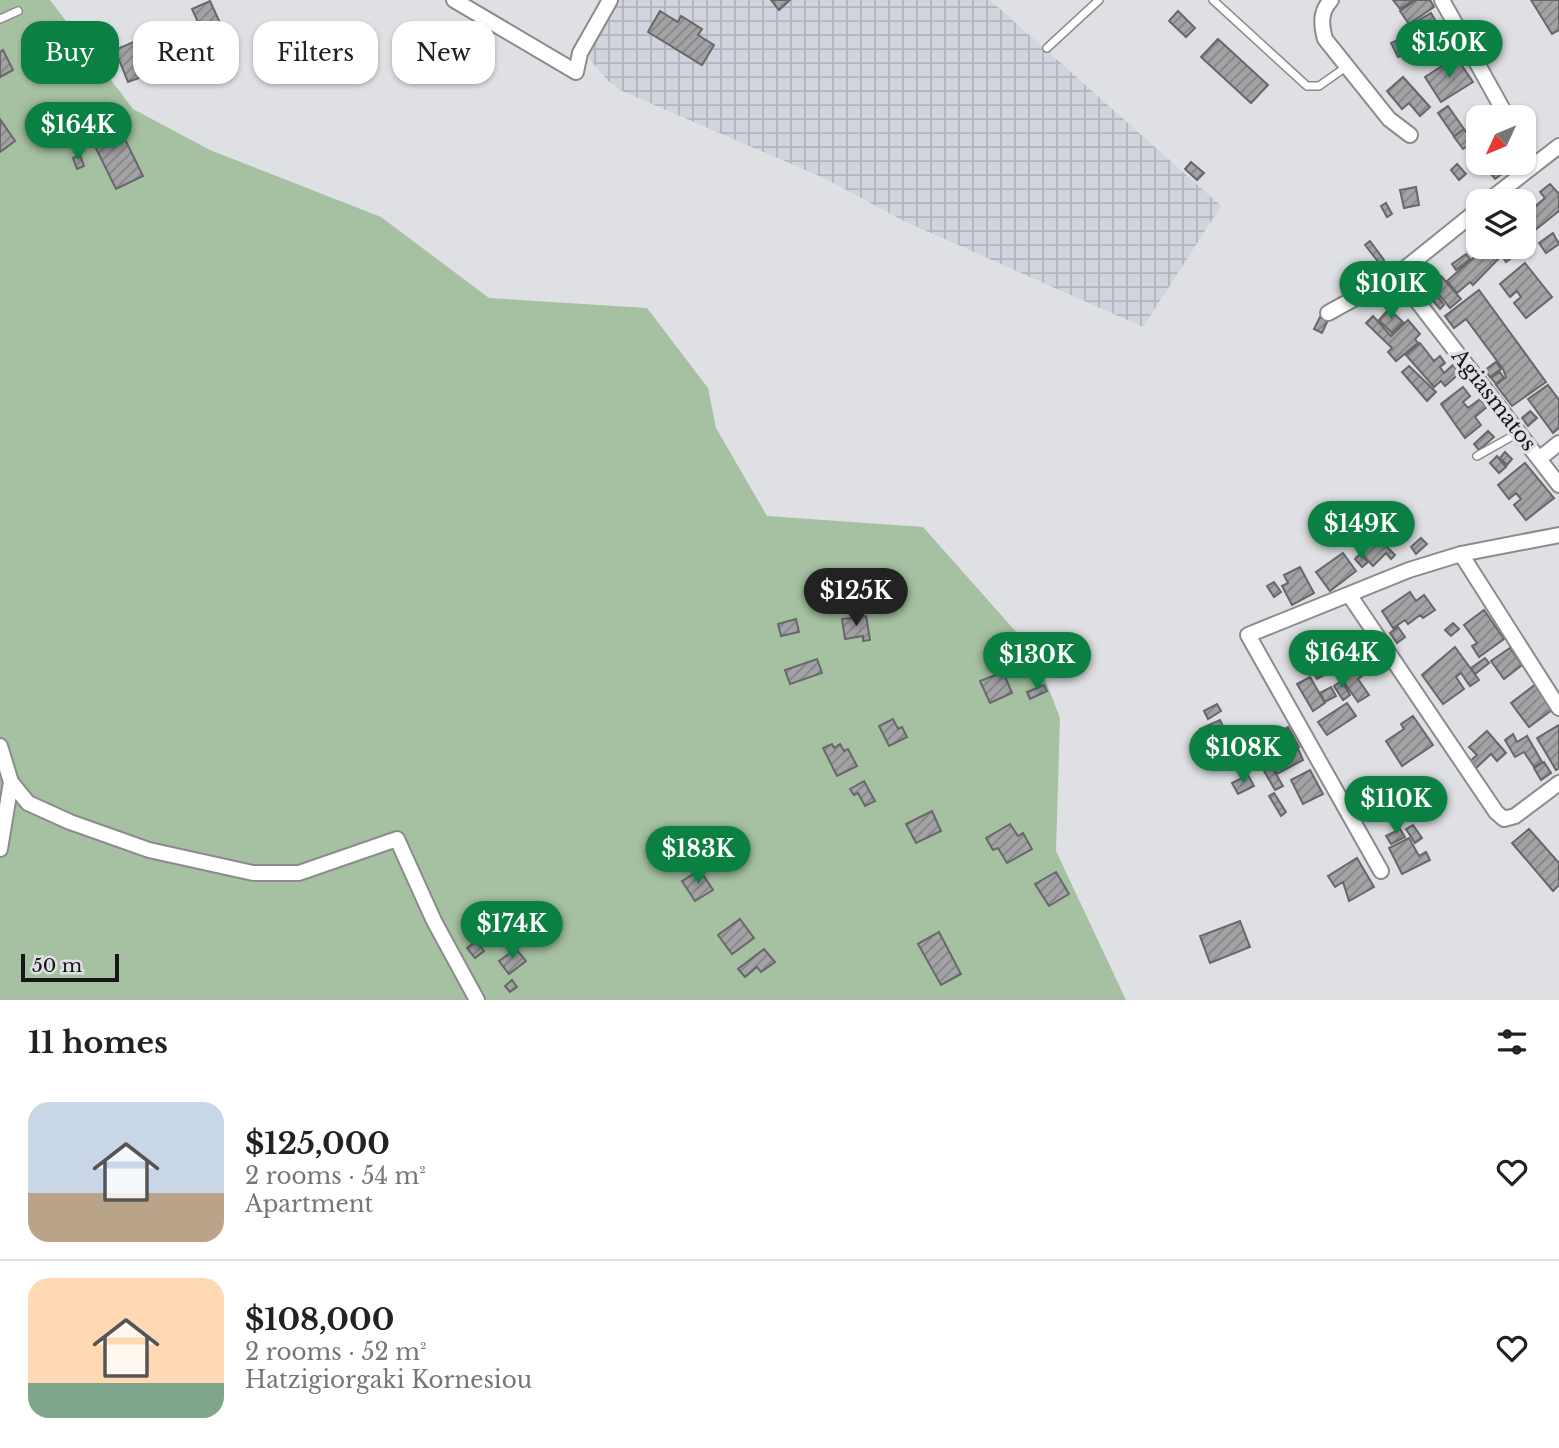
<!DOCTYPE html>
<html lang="en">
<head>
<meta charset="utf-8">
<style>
  body { margin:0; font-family:"Libre Baskerville",serif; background:#f6f6f6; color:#222; height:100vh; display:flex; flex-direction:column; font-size:26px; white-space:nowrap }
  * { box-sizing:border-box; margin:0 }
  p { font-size:23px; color:#767676 }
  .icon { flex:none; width:38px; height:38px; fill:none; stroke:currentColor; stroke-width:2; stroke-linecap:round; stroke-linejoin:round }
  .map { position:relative; height:1000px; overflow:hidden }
  .details { display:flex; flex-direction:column; background:#fff; flex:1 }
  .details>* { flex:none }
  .guide { position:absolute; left:21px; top:21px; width:700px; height:63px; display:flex; gap:14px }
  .needle { width:46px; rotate:226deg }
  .controls { position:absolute; left:1466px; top:105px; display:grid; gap:14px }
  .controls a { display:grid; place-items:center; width:70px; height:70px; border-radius:14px; background:#fff; box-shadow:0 2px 5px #0004; font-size:35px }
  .scale { position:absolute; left:21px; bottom:18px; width:98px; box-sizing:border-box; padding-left:7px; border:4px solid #161617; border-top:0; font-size:19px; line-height:24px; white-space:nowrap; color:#161617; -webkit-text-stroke:5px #dfe0e3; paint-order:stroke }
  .price { position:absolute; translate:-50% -60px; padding:0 16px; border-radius:24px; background:#0b8043; color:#fff; font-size:23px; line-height:46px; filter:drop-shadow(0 2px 4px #0008) }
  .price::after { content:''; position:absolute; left:50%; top:42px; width:21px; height:16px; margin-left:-10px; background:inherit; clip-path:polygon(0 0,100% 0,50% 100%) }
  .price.active { background:#222; color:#fff }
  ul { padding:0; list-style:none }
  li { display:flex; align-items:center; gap:21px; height:175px; padding:0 28px }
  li+li { border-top:2px solid #e0e0e0 }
  li span { display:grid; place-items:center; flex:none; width:196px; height:140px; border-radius:21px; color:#555 }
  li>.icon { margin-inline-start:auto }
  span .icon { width:84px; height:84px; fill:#fffc; stroke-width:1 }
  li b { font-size:30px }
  h2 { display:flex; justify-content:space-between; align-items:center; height:84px; padding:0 28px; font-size:30px }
  .pill { padding:0 24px; border-radius:21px; background:#fff; box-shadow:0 2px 5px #0004; font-size:24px; line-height:63px }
  .pill.active { background:#0b8043; color:#fff }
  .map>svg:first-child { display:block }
</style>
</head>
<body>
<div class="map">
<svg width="1559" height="1000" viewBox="0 0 1559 1000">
  <defs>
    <pattern id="industrial-grid" width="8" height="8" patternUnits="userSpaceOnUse" patternTransform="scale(1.75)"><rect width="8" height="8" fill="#d1d3dd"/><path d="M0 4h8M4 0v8" fill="none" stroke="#b3b4bd"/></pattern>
    <pattern id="building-hatch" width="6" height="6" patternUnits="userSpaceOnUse" patternTransform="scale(1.75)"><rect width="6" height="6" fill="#a3a3a6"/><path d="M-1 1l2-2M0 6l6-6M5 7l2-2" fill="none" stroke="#848486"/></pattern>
  </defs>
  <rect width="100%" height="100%" fill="#dfe0e3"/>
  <path fill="url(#industrial-grid)" d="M613 0H990L1221 206 1143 327 904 221 824 178 622 91 608 81 588 57 589 44Z"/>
  <path fill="#a5c1a1" d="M0 0H50L133 109 210 150 381 217 489 298 647 308 708 388 716 428 767 516 923 527 1035 653 1060 718 1056 851 1126 1000H0Z"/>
  <path fill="url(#building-hatch)" stroke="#68686b" stroke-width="2" d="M771 0H790L779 10Z
    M1393 0H1413L1400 9Z
    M1416 0H1430L1434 7 1409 24 1400 11Z
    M1531 0H1559V30L1552 34Z
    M210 1 226 36 208 44 192 9Z
    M660 11 678 22 681 16 702 29 698 35 714 45 702 65 648 32Z
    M1178 11 1195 28 1186 37 1169 21Z
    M1431 13 1446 39 1419 55 1404 29Z
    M1402 38 1409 53 1398 57 1391 43Z
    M1218 39 1268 85 1251 103 1201 57Z
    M138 40 147 62 134 67 139 78 128 82 115 50Z
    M3 50 13 70 0 77V52Z
    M1456 57 1473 82 1441 102 1425 77Z
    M1403 77 1430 107 1420 116 1409 103 1402 109 1387 91Z
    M1448 106 1464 129 1454 136 1438 113Z
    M0 119 15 141 0 152Z
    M117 123 143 176 116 189 90 136Z
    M1464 129 1473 142 1463 149 1454 137Z
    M80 155 84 166 77 169 73 158Z
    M1191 162 1204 173 1197 180 1185 169Z
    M1482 163H1517L1495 179Z
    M1457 164 1466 174 1459 180 1451 170Z
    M1550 184 1559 194V211L1524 239V209L1527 213 1545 198 1540 192Z
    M1416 187 1419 205 1404 208 1400 190Z
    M1386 203 1392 214 1387 217 1381 206Z
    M1553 233 1559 244 1546 253 1539 243Z
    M1370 241 1384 260 1380 264 1365 245Z
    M1479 244 1504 247 1507 250 1473 285 1470 282 1457 293 1447 281 1480 252 1475 247Z
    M1511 249 1515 255 1506 262 1502 256Z
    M1466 254 1470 259 1456 270 1452 264Z
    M1525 263 1552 297 1526 318 1514 303 1521 297 1517 291 1510 297 1500 284Z
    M1362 267 1370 275 1365 280 1357 272Z
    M1441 276 1461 299 1450 308 1430 284Z
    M1479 290 1546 382 1512 406 1496 385 1506 377 1503 369 1466 319 1454 328 1445 316Z
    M1434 292 1444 305 1440 309 1429 296Z
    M1389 309 1403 322 1392 333 1379 320Z
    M1373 316 1391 336 1408 320 1420 334 1415 339 1418 343 1396 361 1388 352 1392 348 1366 323Z
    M1320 317 1328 320 1322 333 1314 329Z
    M1420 343 1434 361 1440 356 1445 363 1440 367 1444 373 1453 365 1460 373 1445 386 1441 381 1434 387 1406 355Z
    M1496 362 1501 369 1490 377 1485 370Z
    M1409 366 1436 392 1427 401 1402 372Z
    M1500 372 1504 378 1496 384 1491 378Z
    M1548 385 1559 400V428L1553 433 1528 399Z
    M1463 387 1470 396 1463 402 1468 408 1480 399 1487 407 1475 417 1481 425 1465 438 1441 404Z
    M1530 411 1537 418 1528 426 1522 418Z
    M1488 431 1494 437 1479 450 1474 444Z
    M1505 452 1512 459 1507 465 1500 458Z
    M1497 456 1506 467 1499 473 1490 463Z
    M1525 463 1554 498 1526 520 1514 505 1521 499 1516 493 1509 499 1498 485Z
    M1394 510 1404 519 1396 528 1386 518Z
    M1377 528 1388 540 1384 544 1395 555 1391 559 1386 553 1373 566 1352 543 1364 532 1368 536Z
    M1421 538 1427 544 1416 554 1411 547Z
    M1343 553 1356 571 1330 591 1316 572Z
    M1360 554 1368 562 1362 567 1355 559Z
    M1300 567 1314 593 1292 605 1282 586 1288 583 1284 575Z
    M1274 582 1281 592 1274 597 1267 586Z
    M1410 592 1416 601 1424 595 1435 610 1423 618 1420 615 1408 624 1405 620 1393 628 1382 611Z
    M1484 610 1504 639 1479 657 1472 646 1477 643 1464 625Z
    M866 616 870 640 863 641V636L845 639 842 619Z
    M796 619 799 632 781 636 778 624Z
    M1453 623 1459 629 1451 636 1445 630Z
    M1398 627 1405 637 1397 643 1390 633Z
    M1375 643 1386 659 1358 679 1369 695 1358 702 1341 678 1352 670 1347 662Z
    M1455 647 1479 680 1470 686 1461 673 1456 677 1464 689 1443 704 1422 675Z
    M1510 648 1522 665 1504 679 1491 661Z
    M1329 657 1335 670 1326 675 1320 662Z
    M1485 658 1489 663 1475 674 1471 668Z
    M817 659 822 673 790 684 785 670Z
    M1343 663 1348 671 1340 676 1334 668Z
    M1319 665 1324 675 1317 679 1311 669Z
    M1003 672 1012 693 990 703 980 681Z
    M1310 677 1325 703 1313 711 1297 684Z
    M1342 681 1350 695 1343 700 1334 686Z
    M1536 684 1552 710 1529 727 1511 703Z
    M1044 685 1047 691 1030 699 1027 692Z
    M1331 687 1336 696 1325 702 1320 693Z
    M1347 703 1356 716 1327 735 1318 722Z
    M1217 704 1221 711 1208 719 1204 711Z
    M1413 716 1433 745 1402 766 1386 741 1404 729 1401 724Z
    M893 719 898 729 902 727 907 737 889 746 879 726Z
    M1220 720 1234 750 1214 759 1200 729Z
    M1559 725V768L1556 770 1537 738Z
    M1288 727 1299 747 1271 762 1261 742Z
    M1487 731 1506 753 1497 761 1491 754 1476 768 1470 761 1477 755 1469 747Z
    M1513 734 1517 742 1527 736 1542 762 1534 767 1524 752 1515 757 1505 740Z
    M832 744 834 748 840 744 844 751 848 749 857 766 837 776 823 748Z
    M1298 749 1303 760 1277 774 1271 763Z
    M1544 762 1551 773 1541 780 1534 768Z
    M1272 767 1283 786 1275 790 1264 771Z
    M1310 770 1323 794 1303 804 1291 780Z
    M1248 775 1254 786 1238 794 1232 783Z
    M864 781 875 801 865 806 858 793 854 795 850 789Z
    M1274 793 1286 812 1281 816 1269 796Z
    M932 811 941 831 916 843 906 824Z
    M1010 824 1018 836 1023 833 1032 849 1007 863 998 848 993 850 986 838Z
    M1413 825 1422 838 1415 843 1406 829Z
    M1400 829 1405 837 1391 844 1386 836Z
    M1529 829 1559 863V885L1553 891 1512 843Z
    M1409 838 1419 856 1426 852 1430 860 1402 874 1389 848Z
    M700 843 706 854 694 860 688 849Z
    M1357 858 1374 887 1349 901 1343 882 1335 887 1328 876Z
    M700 870 713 890 695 901 682 881Z
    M1056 872 1069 894 1049 906 1035 884Z
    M740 919 754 938 732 954 718 935Z
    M1240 921 1250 947 1210 963 1200 936Z
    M939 932 961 974 941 985 918 944Z
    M476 941 484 951 475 958 467 948Z
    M516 949 526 961 509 974 499 961Z
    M764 949 775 962 761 972 757 967 745 977 738 969Z
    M512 980 517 987 510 992 505 986Z"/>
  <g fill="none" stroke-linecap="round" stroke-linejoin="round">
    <defs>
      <path id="lane" d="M1213 0 1307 86H1319L1346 67
        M0 19 18 11
        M1047 48 1099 0
        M1477 456 1518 433"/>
      <path id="street" d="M454 0 576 72 580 53 610 0
        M1331 0C1320 12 1321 24 1325 39L1389 119 1410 135
        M1442 0 1507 117
        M1524 149 1533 165
        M1488 201 1559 146
        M1397 275 1559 485
        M1328 313 1397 275 1479 209
        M1539 459 1559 443
        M1461 554 1559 708
        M1350 596 1496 812 1504 819 1515 816 1559 783
        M0 746 11 782 28 803 70 822 149 850 253 873H299L397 839 434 921 477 1000
        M0 849 11 782
        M1381 871 1248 635 1409 570 1461 554 1559 535"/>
    </defs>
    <use href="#lane" stroke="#8b8b8e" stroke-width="10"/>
    <use href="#street" stroke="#8b8b8e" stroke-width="18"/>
    <use href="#lane" stroke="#fff" stroke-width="7"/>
    <use href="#street" stroke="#fff" stroke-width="14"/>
  </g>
  <g text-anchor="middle" stroke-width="7" stroke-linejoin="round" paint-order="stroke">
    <g font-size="21" fill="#161617" stroke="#dfe0e3">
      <text transform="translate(1494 400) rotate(52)" y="7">Agiasmatos</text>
    </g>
  </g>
</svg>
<div class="controls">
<a><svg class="needle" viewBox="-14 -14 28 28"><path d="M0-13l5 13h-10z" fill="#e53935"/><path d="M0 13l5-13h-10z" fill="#767676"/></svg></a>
<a><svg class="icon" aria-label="layers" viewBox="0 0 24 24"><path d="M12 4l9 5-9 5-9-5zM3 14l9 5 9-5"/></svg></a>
</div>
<div class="scale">50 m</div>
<b class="price" style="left:1449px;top:80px">$150K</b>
<b class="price" style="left:78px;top:162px">$164K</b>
<b class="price" style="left:1391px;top:321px">$101K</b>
<b class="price" style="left:1361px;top:561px">$149K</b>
<b class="price active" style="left:856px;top:628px">$125K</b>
<b class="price" style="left:1342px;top:690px">$164K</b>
<b class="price" style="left:1037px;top:692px">$130K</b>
<b class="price" style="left:1243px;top:785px">$108K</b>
<b class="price" style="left:1396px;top:836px">$110K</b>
<b class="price" style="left:698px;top:886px">$183K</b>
<b class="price" style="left:512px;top:961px">$174K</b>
<div class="guide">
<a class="pill active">Buy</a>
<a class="pill">Rent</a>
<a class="pill">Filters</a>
<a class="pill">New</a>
</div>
</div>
<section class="details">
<h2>11 homes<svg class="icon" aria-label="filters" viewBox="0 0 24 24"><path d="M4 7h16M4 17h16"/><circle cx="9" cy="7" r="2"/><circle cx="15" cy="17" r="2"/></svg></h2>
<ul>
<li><span style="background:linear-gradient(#c9d6e8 65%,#b9a48a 0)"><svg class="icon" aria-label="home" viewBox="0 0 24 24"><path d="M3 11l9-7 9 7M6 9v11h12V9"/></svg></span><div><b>$125,000</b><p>2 rooms · 54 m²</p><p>Apartment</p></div><svg class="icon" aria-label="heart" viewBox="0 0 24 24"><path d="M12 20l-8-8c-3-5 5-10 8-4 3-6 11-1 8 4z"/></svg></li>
<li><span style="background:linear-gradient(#ffd9b3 75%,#7fa58c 0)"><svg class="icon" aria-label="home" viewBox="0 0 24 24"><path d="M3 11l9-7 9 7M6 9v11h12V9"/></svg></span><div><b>$108,000</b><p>2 rooms · 52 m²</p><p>Hatzigiorgaki Kornesiou</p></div><svg class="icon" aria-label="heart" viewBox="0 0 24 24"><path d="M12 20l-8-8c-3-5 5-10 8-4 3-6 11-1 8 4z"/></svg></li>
</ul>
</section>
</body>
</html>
